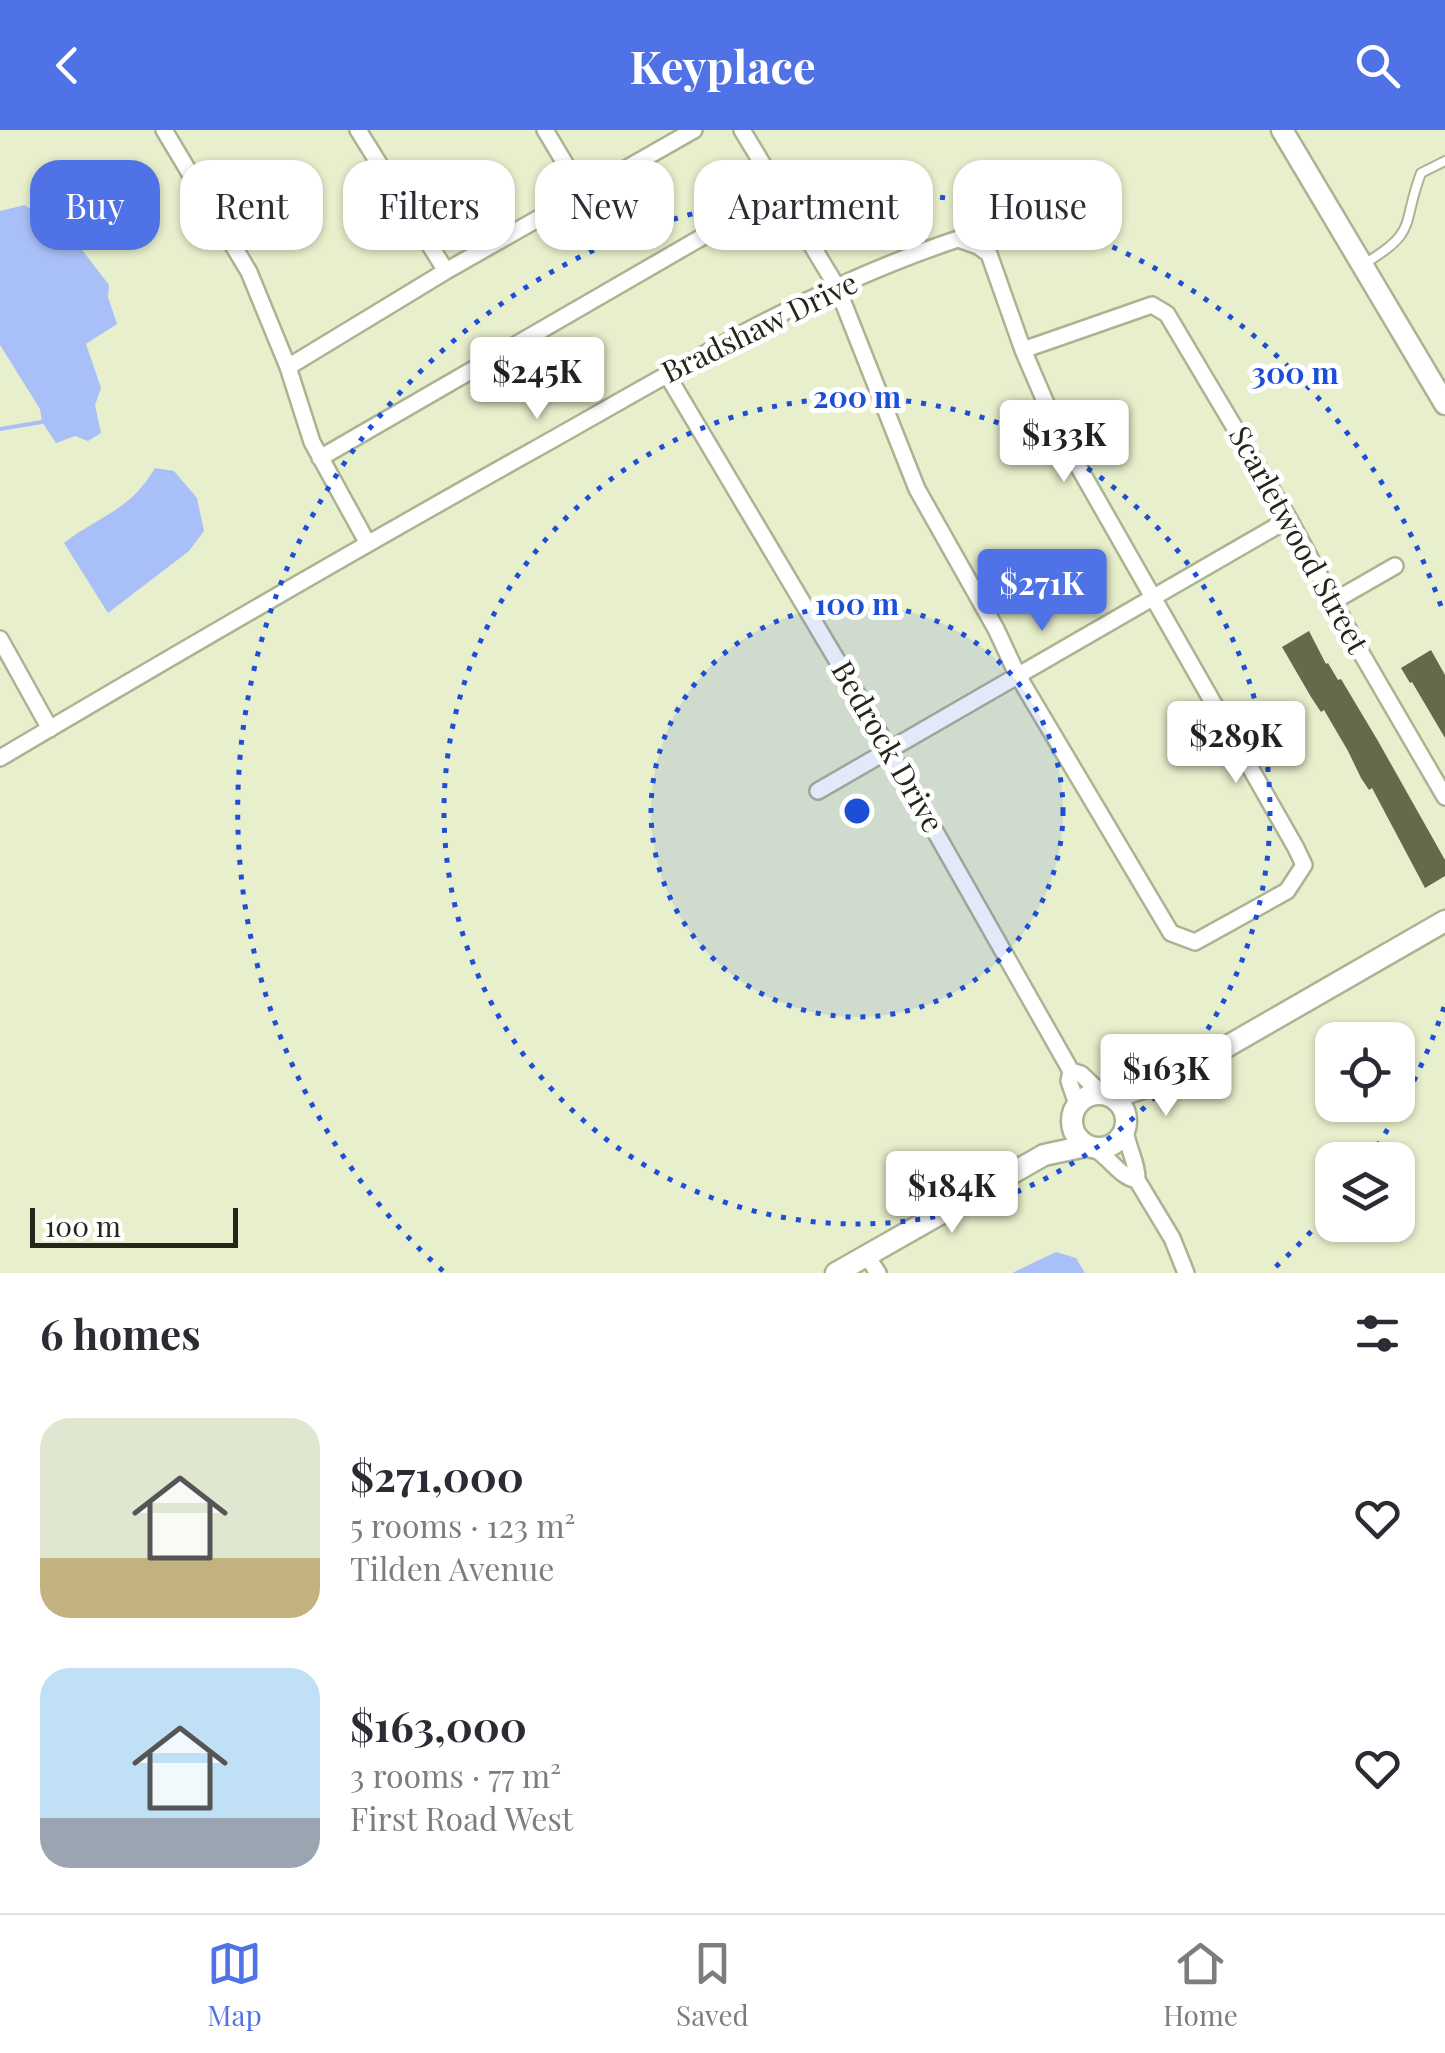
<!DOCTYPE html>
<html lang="en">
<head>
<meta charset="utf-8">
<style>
  body { margin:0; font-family:"Playfair Display",serif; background:#f2f2f3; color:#2b2b33; height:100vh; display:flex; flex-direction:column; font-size:38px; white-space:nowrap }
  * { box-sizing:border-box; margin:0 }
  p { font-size:32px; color:#7c7c81 }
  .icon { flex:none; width:55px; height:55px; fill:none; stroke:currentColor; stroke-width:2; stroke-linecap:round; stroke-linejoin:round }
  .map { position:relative; height:1143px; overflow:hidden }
  .sheet { display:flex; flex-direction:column; background:#fff; flex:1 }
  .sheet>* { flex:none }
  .top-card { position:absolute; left:30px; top:30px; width:1385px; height:90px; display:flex; gap:20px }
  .buttons { position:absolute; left:1315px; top:892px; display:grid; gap:20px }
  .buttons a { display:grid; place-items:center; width:100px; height:100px; border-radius:20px; background:#fff; box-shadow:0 2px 8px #0004; font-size:50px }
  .scale { position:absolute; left:30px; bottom:25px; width:208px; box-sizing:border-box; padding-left:10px; border:5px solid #232619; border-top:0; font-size:28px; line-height:35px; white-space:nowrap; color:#232619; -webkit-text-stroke:8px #fff; paint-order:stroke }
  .price { position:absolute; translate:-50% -85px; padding:0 22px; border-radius:10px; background:#fff; color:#222; font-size:32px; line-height:65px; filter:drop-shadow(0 2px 5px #0008) }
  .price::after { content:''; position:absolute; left:50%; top:60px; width:30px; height:22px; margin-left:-15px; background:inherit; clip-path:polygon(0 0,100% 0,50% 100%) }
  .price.on { background:#4f72e6; color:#fff }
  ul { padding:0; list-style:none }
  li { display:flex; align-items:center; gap:30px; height:250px; padding:0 40px }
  li span { display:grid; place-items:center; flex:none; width:280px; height:200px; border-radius:30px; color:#555 }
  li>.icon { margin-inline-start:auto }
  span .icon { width:120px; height:120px; fill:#fffc; stroke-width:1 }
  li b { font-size:42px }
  h2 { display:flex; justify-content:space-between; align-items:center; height:120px; padding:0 40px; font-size:42px }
  .tag { padding:0 35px; border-radius:30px; background:#fff; box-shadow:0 2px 8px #0004; font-size:35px; line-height:90px }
  .tag.on { background:#4f72e6; color:#fff }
  header { display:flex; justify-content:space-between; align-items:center; height:130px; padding:0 40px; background:#4f72e6; color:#fff; font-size:45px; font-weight:700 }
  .menu { display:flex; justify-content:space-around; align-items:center; height:140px; border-top:2px solid #e1e1e2; background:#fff; font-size:28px; color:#7c7c81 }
  .menu a { display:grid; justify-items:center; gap:5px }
  .menu .on { color:#4f72e6 }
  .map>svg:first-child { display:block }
</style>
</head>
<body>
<header><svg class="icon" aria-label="back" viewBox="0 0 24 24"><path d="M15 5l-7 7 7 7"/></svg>Keyplace<svg class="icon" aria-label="search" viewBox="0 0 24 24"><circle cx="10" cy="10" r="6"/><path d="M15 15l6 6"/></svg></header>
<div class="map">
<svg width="1445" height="1143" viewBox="0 0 1445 1143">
  <rect width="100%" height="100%" fill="#e7efcc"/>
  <path fill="#a9bff7" d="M25 75 52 96 68 94 76 112 109 155 108 167 117 194 86 214 101 258 95 275 101 303 88 311 75 306 56 313 42 292 40 279 0 215V81Z
    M155 338 174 341 197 368 204 401 189 421 108 483 64 413C100 385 130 381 155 338Z
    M1056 1122 1076 1128 1085 1143H1012Z"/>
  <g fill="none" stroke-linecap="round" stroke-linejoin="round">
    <path stroke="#a9bff7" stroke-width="4" d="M0 299 42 292"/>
  </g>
  <path fill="#646a4b" d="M1309 501 1326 534 1328 533 1338 550 1341 549 1378 611 1445 730V746L1425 758 1372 658 1369 660 1361 648 1348 621 1324 580 1321 582 1311 567 1282 517Z
    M1431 520 1445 545V608L1412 552 1410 553 1401 538Z"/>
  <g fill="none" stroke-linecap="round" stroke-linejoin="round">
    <defs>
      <path id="service" d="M1364 134C1419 101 1401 96 1421 43L1445 31"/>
      <path id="minor" d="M164 0 249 142 288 237 312 312 367 412
        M358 0 446 141
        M545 0 582 62
        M1023 220 1152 175 1167 184 1289 389 1360 521 1445 667
        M288 237 446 141 694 0
        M666 243 860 569 1071 941 1081 944 1102 964
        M320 328 780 62
        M1334 471 1395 436
        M0 509 50 599
        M0 628C176 524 353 421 532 321 670 244 806 159 958 109L978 116 989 124 1023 220 1057 299 1296 718 1304 735 1287 761 1195 812 1171 803 1017 544 996 499 917 359 837 157 742 0
        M818 661 1289 389
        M1071 941 1069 951 1077 974
        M1125 1000C1127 1016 1138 1035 1137 1050L1172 1108 1186 1143
        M1095 1019C1110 1028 1120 1047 1137 1050
        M867 1126 878 1143"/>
      <path id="tertiary" d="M1282 0 1445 274
        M1072 991a27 27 0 1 1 54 0a27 27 0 1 1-54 0Z
        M1111 967C1128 965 1144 955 1160 955L1445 791
        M836 1143 1044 1025 1086 1016"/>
    </defs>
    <use href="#service" stroke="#acb392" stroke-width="12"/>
    <use href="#minor" stroke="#acb392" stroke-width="20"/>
    <use href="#tertiary" stroke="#acb392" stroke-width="25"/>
    <use href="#service" stroke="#fff" stroke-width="8"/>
    <use href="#minor" stroke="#fff" stroke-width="15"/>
    <use href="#tertiary" stroke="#fff" stroke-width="20"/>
  </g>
  <circle cx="857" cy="681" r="206" fill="#1d4ed8" fill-opacity=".12"/>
  <g fill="none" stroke="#1d4ed8" stroke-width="5" stroke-dasharray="5 10">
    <circle cx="857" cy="681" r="206"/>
    <circle cx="857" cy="681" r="413"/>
    <path d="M1444 877A619 619 0 0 1 1370 1027M1331 1079A619 619 0 0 1 1271 1141M443 1141A619 619 0 1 1 1444 485"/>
  </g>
  <g text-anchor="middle" stroke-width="10" stroke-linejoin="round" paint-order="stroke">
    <g font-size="30" fill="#232619" stroke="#fff">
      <text transform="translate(760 198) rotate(-26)" y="10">Bradshaw Drive</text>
      <text transform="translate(1298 410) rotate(61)" y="10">Scarletwood Street</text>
      <text transform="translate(887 617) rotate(60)" y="10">Bedrock Drive</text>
    </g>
  </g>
  <circle cx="857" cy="681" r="15" fill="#1d4ed8" stroke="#fff" stroke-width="5"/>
  <g font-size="30" text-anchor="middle" font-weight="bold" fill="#1d4ed8" stroke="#fff" stroke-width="10" stroke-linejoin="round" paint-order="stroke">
    <text x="1295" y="254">300 m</text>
    <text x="857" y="278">200 m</text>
    <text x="857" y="485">100 m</text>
  </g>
</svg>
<div class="buttons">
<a><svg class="icon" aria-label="locate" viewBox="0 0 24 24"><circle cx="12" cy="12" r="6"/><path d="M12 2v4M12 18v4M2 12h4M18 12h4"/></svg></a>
<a><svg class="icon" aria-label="layers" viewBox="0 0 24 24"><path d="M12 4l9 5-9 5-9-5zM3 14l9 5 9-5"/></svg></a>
</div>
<div class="scale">100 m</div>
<b class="price" style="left:537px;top:292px">$245K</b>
<b class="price" style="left:1064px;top:355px">$133K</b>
<b class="price on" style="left:1042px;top:504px">$271K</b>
<b class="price" style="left:1236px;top:656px">$289K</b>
<b class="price" style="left:1166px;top:989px">$163K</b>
<b class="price" style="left:952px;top:1106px">$184K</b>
<div class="top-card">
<a class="tag on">Buy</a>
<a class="tag">Rent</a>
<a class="tag">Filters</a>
<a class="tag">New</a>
<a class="tag">Apartment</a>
<a class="tag">House</a>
</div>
</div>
<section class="sheet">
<h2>6 homes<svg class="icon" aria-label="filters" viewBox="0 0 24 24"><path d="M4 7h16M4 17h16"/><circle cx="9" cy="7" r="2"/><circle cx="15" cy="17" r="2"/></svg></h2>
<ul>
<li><span style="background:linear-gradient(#dfe7d0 70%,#c2b280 0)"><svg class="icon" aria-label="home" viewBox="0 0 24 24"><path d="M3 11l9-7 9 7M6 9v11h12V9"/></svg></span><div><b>$271,000</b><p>5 rooms · 123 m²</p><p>Tilden Avenue</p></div><svg class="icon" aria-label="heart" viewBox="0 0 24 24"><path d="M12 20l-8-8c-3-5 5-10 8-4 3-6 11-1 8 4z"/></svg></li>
<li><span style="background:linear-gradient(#bfe0f5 75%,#9aa5b1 0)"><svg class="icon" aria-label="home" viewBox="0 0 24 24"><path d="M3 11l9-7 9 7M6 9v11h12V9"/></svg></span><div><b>$163,000</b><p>3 rooms · 77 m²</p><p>First Road West</p></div><svg class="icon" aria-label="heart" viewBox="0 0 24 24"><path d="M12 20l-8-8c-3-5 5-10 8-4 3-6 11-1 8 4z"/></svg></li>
</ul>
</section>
<nav class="menu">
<a class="on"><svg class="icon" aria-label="map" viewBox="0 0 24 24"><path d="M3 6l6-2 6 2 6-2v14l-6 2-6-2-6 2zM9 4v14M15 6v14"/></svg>Map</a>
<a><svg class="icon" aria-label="saved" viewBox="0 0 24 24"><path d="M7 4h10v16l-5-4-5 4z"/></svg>Saved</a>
<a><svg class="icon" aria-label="home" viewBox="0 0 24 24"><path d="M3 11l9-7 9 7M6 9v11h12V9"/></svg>Home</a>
</nav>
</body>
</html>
